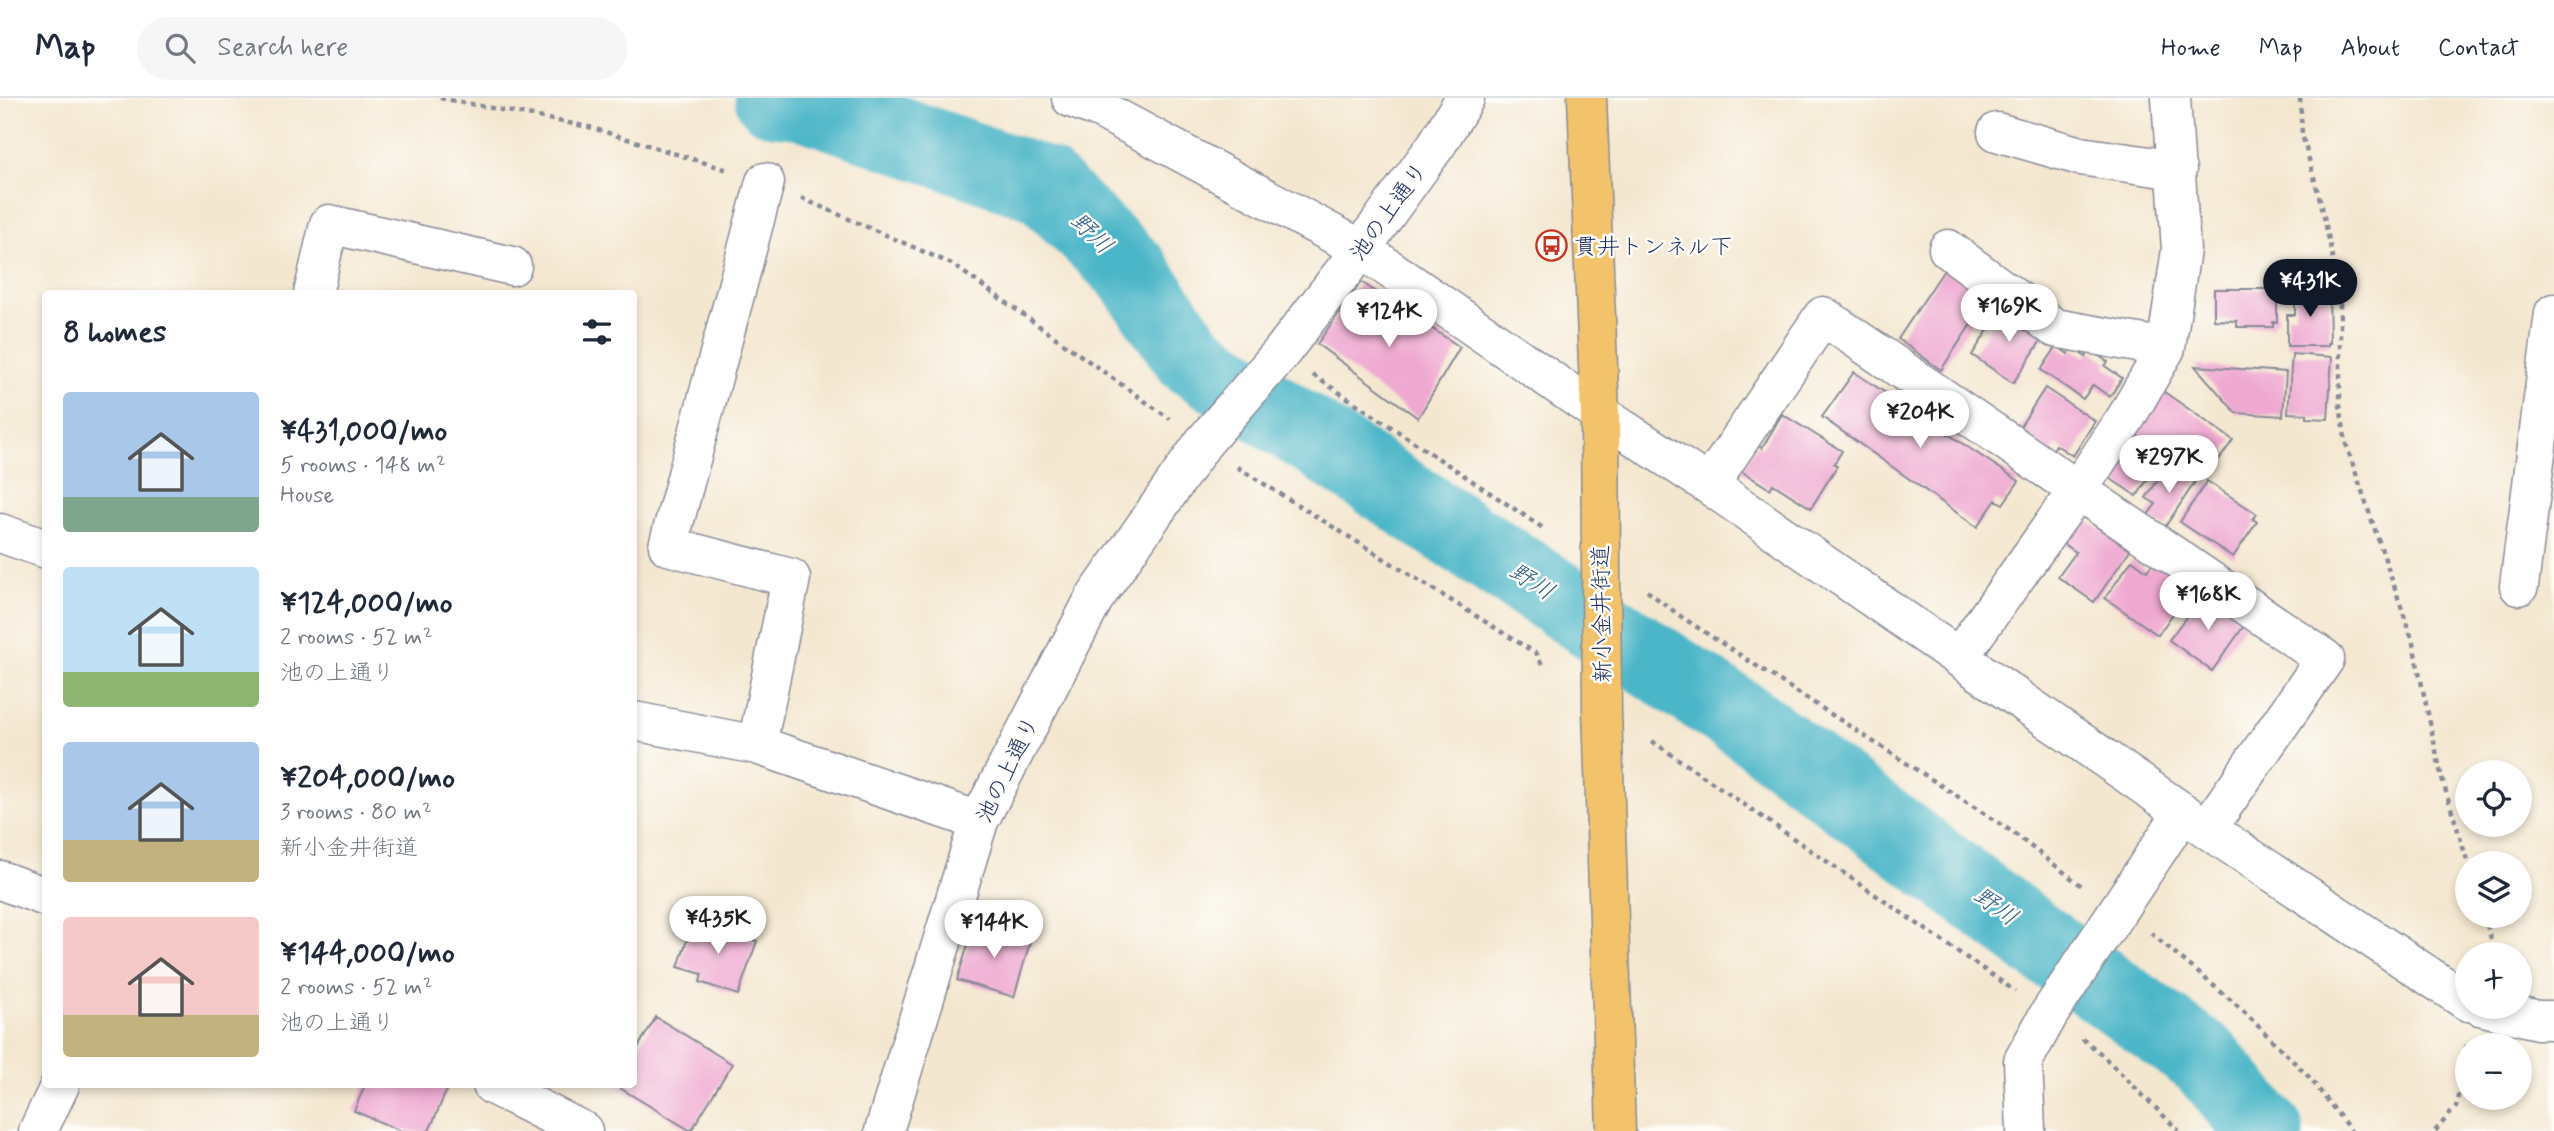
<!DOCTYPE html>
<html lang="en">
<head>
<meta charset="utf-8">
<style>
  body { margin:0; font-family:Mynerve,"Klee One",sans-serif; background:#f6f6f7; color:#1f2937; height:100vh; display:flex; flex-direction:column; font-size:26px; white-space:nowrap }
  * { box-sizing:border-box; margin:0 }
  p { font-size:23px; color:#747a83 }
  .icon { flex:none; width:38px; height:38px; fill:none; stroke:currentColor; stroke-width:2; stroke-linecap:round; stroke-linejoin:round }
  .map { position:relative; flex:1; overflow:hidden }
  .side { position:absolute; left:42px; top:192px; width:595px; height:798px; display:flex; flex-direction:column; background:#fff; border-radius:7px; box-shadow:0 4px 10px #0003 }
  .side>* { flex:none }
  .tools { position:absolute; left:2455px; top:662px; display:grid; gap:14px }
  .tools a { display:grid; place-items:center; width:77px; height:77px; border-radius:50%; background:#fff; box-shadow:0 4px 10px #0003; font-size:35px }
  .price { position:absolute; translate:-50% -60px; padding:0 16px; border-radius:24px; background:#fff; color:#222; font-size:23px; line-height:46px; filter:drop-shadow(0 2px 4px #0008) }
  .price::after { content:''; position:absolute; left:50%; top:42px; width:21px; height:16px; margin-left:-10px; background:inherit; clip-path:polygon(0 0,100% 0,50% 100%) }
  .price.current { background:#111827; color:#fff }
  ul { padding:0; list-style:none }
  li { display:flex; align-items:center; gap:21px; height:175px; padding:0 21px }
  li span { display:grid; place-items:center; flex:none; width:196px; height:140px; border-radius:7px; color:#555 }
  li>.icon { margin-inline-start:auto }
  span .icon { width:84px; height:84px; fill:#fffc; stroke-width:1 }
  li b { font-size:30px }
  h2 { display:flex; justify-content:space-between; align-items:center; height:84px; padding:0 21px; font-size:30px }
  header { display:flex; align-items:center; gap:42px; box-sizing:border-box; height:98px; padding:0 35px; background:#fff; border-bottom:2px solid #e0e1e3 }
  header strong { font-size:33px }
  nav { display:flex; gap:38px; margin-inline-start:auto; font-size:24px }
  .search { width:490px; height:63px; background:#f6f6f7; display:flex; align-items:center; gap:18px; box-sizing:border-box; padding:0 24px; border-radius:38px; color:#747a83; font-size:26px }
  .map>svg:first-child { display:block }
</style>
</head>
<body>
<header>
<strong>Map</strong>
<div class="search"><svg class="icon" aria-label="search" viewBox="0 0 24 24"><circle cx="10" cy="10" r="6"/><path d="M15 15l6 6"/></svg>Search here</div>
<nav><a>Home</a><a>Map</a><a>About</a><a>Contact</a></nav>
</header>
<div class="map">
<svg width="2554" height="1033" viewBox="0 0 2554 1033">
  <rect width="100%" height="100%" fill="#fdfcf7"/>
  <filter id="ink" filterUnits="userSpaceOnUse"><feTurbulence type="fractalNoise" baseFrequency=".0143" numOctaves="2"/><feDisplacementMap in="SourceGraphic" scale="14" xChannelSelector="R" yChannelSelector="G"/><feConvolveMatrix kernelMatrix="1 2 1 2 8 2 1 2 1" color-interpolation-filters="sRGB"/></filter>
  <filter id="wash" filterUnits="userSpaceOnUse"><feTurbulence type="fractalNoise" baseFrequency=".00686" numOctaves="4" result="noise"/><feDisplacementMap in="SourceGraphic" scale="28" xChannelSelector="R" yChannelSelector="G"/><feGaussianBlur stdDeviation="1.57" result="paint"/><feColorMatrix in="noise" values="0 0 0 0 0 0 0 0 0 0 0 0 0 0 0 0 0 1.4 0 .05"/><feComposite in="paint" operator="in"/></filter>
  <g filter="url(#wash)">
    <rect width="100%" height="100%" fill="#f4e7d0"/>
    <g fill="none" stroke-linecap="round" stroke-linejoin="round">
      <path stroke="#4bb6c8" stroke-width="77" d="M773 0 802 3 1043 87 1131 173 1192 260 1748 625 2032 838 2205 962 2265 1033"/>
    </g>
    <g id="blocks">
      <path fill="#efa9d1" d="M1948 166 1992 194 1941 272 1898 241Z
        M1361 184 1460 249 1418 320 1317 246Z
        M2214 191H2277V224H2273V229H2237V223L2214 222Z
        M2295 192H2329L2330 245H2328V248H2287V217H2295Z
        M2004 207 2046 235 2013 285 1972 257Z
        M2057 248 2068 256 2072 250 2086 259 2090 252 2108 264 2105 268 2122 280 2110 299 2093 287 2083 301 2041 272Z
        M2292 256 2332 259 2328 321 2307 320V316L2288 315Z
        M2195 268 2286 274 2283 318 2236 315Z
        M1854 274 2019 383 2003 406 1996 402 1977 429 1822 319Z
        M2045 290 2095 323 2073 358 2056 347 2050 357 2016 335Z
        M2160 291 2233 342 2211 373 2194 361 2191 364 2156 340 2151 347 2130 333Z
        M1782 316 1842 353 1834 366 1837 368 1811 410 1773 386 1770 391 1741 373 1757 347 1762 350Z
        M2130 341 2161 360 2137 398 2106 378Z
        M2168 367 2195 384 2165 429 2147 418 2156 406 2146 400Z
        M2207 383 2257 416 2253 421 2257 424 2233 459 2180 424Z
        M2081 418 2130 452 2094 504 2058 479 2076 454 2058 442Z
        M2156 461 2193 487 2158 537 2105 500 2132 462 2147 473Z
        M2209 498 2246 525 2212 573 2169 542 2197 504 2202 507Z
        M694 821 757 843 738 897 700 884 702 876 678 869Z
        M975 824 1031 841 1014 899 957 882Z
        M656 919 732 966 691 1033 615 987H634V956Z
        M365 987H449L429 1033H401L354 1013Z"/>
    </g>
  </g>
  <g filter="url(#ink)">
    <use href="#blocks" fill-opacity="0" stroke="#888b97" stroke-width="2"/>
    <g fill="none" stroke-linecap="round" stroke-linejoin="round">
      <defs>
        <path id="minor" d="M1071 0 1100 11 1361 151 1600 316 1709 387 2207 731 2468 904
          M1997 34 2080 58 2177 72
          M1948 151 2055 230 2166 250
          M313 196 329 126 512 168
          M1709 387 1823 218 2325 561 2207 731
          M0 435 46 451
          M2519 488 2554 215
          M1959 559 2077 393 2127 318 2166 250 2181 152 2171 0
          M634 623 757 647 979 723
          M757 647 791 480 668 448 765 84
          M0 782 46 799
          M2480 908 2538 922H2554
          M492 987 583 1033
          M38 1033 60 987
          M884 1033 979 723 1094 501 1203 345 1281 255 1361 151 1437 46 1465 0
          M2026 1033 2023 963 2049 916 2183 714"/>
        <path id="major" d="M1587 0 1600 316 1602 612 1616 1033"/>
      </defs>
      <use href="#minor" stroke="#888b97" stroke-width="41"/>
      <use href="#major" stroke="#888b97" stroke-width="41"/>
      <path stroke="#888b97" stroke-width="4.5" stroke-dasharray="5 5" stroke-linecap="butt" d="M440 0 589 29 728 72
        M2300 0 2302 36 2322 109 2340 194V307L2346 346 2412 541 2442 681 2468 765
        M801 100 952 166 1170 321
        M1313 277 1543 430
        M1237 369 1537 556 1543 569
        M1647 493 1683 520 2011 733 2083 789
        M1652 643 2015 893
        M2484 817 2492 844 2489 856
        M2151 835 2239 909 2310 980 2351 1033
        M2082 941 2097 952 2179 1033
        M2435 1033 2456 1009 2467 945"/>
      <use href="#minor" stroke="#fff" stroke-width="38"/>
      <use href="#major" stroke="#f2c36a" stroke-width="38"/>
    </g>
  </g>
  <defs>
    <symbol id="bus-ring" viewBox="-11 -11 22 22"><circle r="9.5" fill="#fdfcf7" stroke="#c8321e" stroke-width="1.5"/><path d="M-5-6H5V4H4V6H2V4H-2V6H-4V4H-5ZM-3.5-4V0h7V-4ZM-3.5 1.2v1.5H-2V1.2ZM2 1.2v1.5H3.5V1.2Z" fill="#c8321e"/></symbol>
  </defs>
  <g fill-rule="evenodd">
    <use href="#bus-ring" x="1534" y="130" width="35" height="35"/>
  </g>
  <g text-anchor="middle" stroke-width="5" stroke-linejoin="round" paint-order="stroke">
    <g font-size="23" fill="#1b2f5e" stroke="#fdfcf7">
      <text transform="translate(1388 113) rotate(-54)" y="8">池の上通り</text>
      <text transform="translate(1601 516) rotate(-91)" y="8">新小金井街道</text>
      <text transform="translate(1007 671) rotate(-64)" y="8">池の上通り</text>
    </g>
    <g font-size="23" fill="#1b2f5e" stroke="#fdfcf7" text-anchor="start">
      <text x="1574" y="156">貫井トンネル下</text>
    </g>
    <g font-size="24" font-style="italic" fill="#2c5e83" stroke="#fdfcf7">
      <text transform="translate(1092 135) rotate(44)" y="8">野川</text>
      <text transform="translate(1532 483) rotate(33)" y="8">野川</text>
      <text transform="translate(1996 808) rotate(36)" y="8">野川</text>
    </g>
  </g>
</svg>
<div class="tools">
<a><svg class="icon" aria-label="locate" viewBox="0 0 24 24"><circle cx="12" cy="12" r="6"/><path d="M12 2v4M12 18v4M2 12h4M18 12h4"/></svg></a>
<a><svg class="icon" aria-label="layers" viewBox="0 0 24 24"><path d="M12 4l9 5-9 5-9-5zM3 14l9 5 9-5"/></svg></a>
<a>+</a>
<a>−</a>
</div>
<b class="price current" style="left:2310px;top:221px">¥431K</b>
<b class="price" style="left:2009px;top:246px">¥169K</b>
<b class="price" style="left:1389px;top:251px">¥124K</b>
<b class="price" style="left:1920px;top:352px">¥204K</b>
<b class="price" style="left:2169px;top:397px">¥297K</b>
<b class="price" style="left:2208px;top:534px">¥168K</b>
<b class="price" style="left:718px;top:858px">¥435K</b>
<b class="price" style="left:994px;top:862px">¥144K</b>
<section class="side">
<h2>8 homes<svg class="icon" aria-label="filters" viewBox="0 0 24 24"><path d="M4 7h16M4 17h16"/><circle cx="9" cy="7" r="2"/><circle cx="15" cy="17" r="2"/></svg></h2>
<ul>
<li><span style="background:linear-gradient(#a9c7e8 75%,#7fa58c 0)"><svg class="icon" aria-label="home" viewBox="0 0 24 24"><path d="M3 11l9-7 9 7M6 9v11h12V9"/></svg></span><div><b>¥431,000/mo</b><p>5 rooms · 148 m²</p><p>House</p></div></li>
<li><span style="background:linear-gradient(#bfe0f5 75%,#8fb573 0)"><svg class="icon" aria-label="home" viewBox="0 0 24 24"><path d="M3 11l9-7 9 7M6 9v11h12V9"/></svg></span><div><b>¥124,000/mo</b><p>2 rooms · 52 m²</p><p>池の上通り</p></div></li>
<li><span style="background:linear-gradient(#a9c7e8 70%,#c2b280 0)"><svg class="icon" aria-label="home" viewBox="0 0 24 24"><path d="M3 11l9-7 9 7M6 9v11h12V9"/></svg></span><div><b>¥204,000/mo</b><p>3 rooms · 80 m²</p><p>新小金井街道</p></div></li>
<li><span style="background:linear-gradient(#f6c9c9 70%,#c2b280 0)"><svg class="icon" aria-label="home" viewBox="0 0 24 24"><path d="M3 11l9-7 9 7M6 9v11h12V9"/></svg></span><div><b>¥144,000/mo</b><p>2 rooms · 52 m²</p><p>池の上通り</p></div></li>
</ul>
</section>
</div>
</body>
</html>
